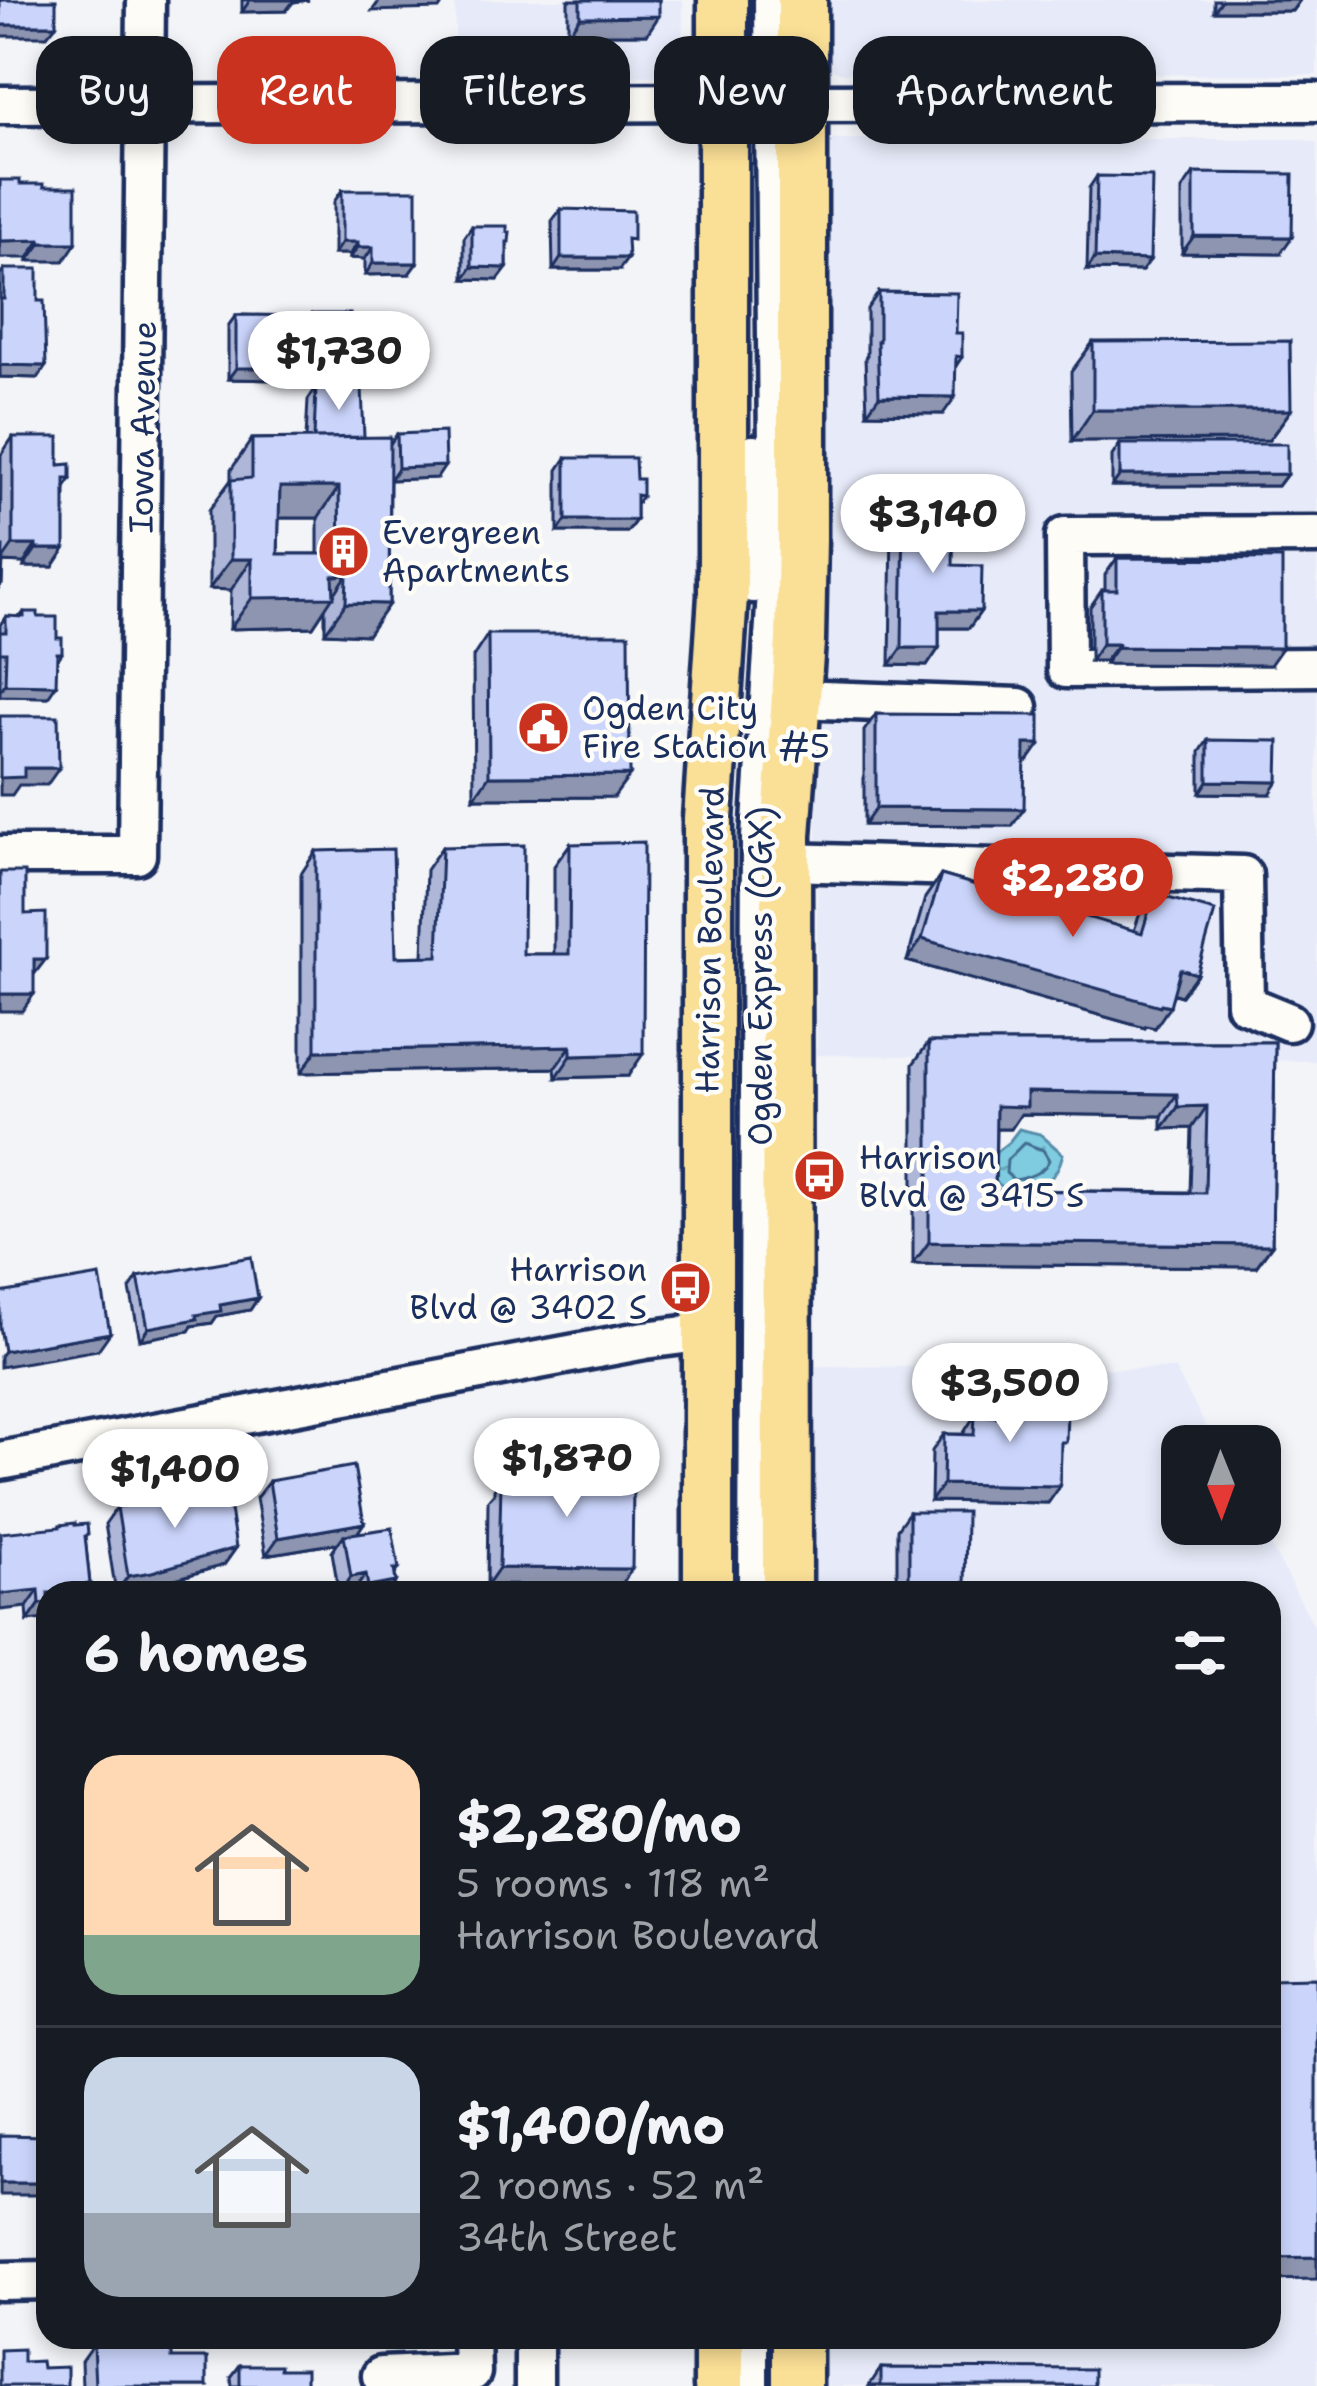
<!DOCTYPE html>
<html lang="en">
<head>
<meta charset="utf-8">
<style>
  body { margin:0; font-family:"Shantell Sans",sans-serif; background:#20242c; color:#f1f3f6; height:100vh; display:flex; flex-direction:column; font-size:45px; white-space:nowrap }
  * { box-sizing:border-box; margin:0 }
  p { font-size:39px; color:#9ea1a6 }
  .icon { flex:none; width:66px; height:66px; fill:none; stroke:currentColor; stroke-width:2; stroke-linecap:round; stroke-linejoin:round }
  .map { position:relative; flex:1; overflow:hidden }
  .panel { position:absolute; left:36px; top:1581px; width:1245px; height:768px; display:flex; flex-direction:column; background:#171b24; border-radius:36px; box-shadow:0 6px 18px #0003 }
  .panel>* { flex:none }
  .guide { position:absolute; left:36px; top:36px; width:1245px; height:108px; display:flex; gap:24px }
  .needle { width:78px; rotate:179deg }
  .fabs { position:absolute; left:1161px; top:1425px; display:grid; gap:24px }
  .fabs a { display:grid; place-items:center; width:120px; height:120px; border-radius:24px; background:#171b24; box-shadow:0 6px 18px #0003; font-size:60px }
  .price { position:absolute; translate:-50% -102px; padding:0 27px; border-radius:42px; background:#fff; color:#222; font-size:39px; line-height:78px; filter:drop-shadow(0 3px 6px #0008) }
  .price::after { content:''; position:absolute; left:50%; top:72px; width:36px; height:27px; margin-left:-18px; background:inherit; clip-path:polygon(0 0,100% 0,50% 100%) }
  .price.on { background:#c8321e; color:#fff }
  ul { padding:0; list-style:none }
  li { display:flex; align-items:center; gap:36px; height:300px; padding:0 48px }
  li+li { border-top:3px solid #363941 }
  li span { display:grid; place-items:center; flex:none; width:336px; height:240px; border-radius:36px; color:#555 }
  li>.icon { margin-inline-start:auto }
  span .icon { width:144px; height:144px; fill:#fffc; stroke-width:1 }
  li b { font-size:51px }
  h2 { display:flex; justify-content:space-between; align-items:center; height:144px; padding:0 48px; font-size:51px }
  .tag { padding:0 42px; border-radius:36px; background:#171b24; box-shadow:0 6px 18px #0003; font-size:42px; line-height:108px }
  .tag.on { background:#c8321e; color:#fff }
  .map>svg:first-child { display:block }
</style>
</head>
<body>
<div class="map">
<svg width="1317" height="2386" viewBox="0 0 1317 2386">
  <defs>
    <pattern id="water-ripples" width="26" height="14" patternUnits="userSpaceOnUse" patternTransform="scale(3)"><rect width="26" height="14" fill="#7fcbdf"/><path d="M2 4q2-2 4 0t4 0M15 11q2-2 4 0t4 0" fill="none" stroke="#67a5b8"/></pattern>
  </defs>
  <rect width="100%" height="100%" fill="#f3f4f8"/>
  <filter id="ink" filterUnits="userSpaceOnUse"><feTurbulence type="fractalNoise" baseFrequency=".00833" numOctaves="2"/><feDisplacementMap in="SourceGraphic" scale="24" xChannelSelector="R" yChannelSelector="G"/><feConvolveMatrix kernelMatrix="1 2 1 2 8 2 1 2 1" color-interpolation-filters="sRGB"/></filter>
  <g filter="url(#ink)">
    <path fill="#e7ebf9" d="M455 0H683L682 76 455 75Z
      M819 0H1317V75L843 73 828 68 821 60Z
      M834 139H1300L1317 143V1061L817 1055V155L822 145Z
      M816 1366 1175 1369 1217 1446H1182V1524H1259L1317 1631V2386H816V2337H1269V1593H816Z"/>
    <path fill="url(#water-ripples)" stroke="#578dab" stroke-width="3" d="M1019 1129 1040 1134 1063 1154C1055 1185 1040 1186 1011 1193L993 1180 996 1152 1009 1142Z"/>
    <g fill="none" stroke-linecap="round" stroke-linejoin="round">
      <path stroke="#436d92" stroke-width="3" d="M1024 1143 1043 1150 1049 1160C1043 1174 1027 1178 1014 1180L1006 1173 1007 1160Z"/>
      <defs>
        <path id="minor" d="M802 103 1317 102
          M0 105 723 102
          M753 454V584
          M1317 535 1065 536 1066 669 1317 667
          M795 699 1019 707
          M0 855H137L146 0
          M786 862 1243 875 1245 1004 1289 1022
          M0 1461 645 1340 707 1332
          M757 1593 760 838 778 562 773 0
          M0 2281 48 2280
          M534 2337V2386
          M381 2376 472 2372 471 2337
          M749 2386V2337"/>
        <path id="major" d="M708 1593V819L723 596V0
          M787 1593 786 835 800 641 802 539V0
          M797 2337V2386
          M719 2386V2337"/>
      </defs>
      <use href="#minor" stroke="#1b2f5e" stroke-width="45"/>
      <use href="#major" stroke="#1b2f5e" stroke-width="57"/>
      <use href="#minor" stroke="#fdfcf7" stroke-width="36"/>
      <use href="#major" stroke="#fadf96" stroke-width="48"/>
    </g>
    <path fill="#afb7d9" stroke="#1b2f5e" stroke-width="3" fill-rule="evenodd" d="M242 0H309L293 2 286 11 242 12Z
      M568 0H659L647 34H568Z
      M1214 0H1300L1292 11H1214Z
      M1194 173 1280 254 1182 253V190Z
      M1097 176 1150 260 1142 271 1087 270 1089 188Z
      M342 190 409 274 365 275V259L350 258V254H334V202Z
      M561 209 619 270H553L552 221Z
      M472 226 507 245V268L498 280 464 279V238Z
      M4 269 38 301 46 366 38 378 0 377V275Z
      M879 292 956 333 962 357 956 366 943 414 867 413 865 358 867 355V309Z
      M311 314 350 352 342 364H302L298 370H282L275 380 228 379V326L236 315 309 316Z
      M1093 342 1291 410 1269 440 1072 441 1071 372Z
      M316 388 364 437 390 444 397 434 437 478 390 480 389 604 367 635 325 633V609L313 627 230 629 231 590 209 589V510L231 480V470L252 439 306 438 308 400ZM279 518H318V554H278Z
      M13 437 59 465 71 479 65 488 53 567H24V563L3 562 2 583 0 586 1 455Z
      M1120 444 1287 474 1278 486H1112V456Z
      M566 458 636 479 642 496 636 505V520L627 532H558V470Z
      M904 507 953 565 981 611 969 628H939V648L927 666 890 665 892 524Z
      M1117 558 1270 665 1105 664V661H1090V607L1102 590H1105V575Z
      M24 612 38 617 57 638 62 653 56 662 48 697 0 696V625L6 616 20 617Z
      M488 634 614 797 474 798 473 657Z
      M876 714 1028 761H1025L1012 826 864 825V731Z
      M1208 740 1270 794 1200 793V752Z
      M570 844 628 1076 556 1078 555 1068 301 1073V874L316 851 396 957 423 956 426 870 442 847 523 954H554V866Z
      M941 875 1134 931 1139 916 1154 894 1197 974 1181 996 1174 994 1155 1028 1146 1026 1145 1028 907 961 925 898Z
      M929 1042H1275L1272 1245 1256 1267 913 1264V1064ZM1021 1114 1162 1116V1129L1192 1128 1190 1192 995 1190 996 1129H1011Z
      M138 1277 258 1298 250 1310 217 1316 212 1323 192 1326 189 1331 140 1340 130 1289Z
      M1014 1390 1053 1409 1061 1449 1060 1486 1048 1503 931 1501 932 1451 944 1434H963L975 1415 979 1412 989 1416H998L1002 1407Z
      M581 1462 623 1483 620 1587 487 1585 488 1500 494 1493V1489L506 1471 539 1481 569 1482Z
      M269 1481 364 1523 357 1533 395 1575 396 1582 388 1593H354V1591L339 1593 332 1552 338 1543 266 1555 256 1498Z
      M117 1507 236 1548 224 1565 140 1589 116 1593 105 1524Z
      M909 1512 965 1593H897V1529Z
      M60 1525H75L85 1538 90 1584 84 1593H48L28 1621 27 1607Z
      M48 2115V2195L43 2136V2122Z
      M93 2344 143 2349 172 2358 207 2386H82L81 2361Z
      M240 2365 280 2369 306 2386H232L231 2377Z
      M881 2368 1094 2386H869Z"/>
    <path fill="#8e95b0" stroke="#1b2f5e" stroke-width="3" d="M250 0H309L293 2 286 11 242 12Z
      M380 0H445L439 9 372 11Z
      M1222 0H1300L1292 11H1214Z
      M659 16 647 34H568L580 17Z
      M0 25H56L47 36H0Z
      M1194 236 1292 237 1280 254 1182 253Z
      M40 240 28 258H0V241Z
      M342 242H358L350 254H334Z
      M41 243H76L64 261H28Z
      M358 247H373L365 259 350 258Z
      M561 258H628L619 270H553Z
      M1095 258 1150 260 1142 271 1087 270Z
      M373 263H417L409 274 365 275Z
      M472 267 507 268 498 280 464 279Z
      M306 352H350L342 364H302L298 370H282L275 380 228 379 236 368Z
      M0 365 46 366 38 378 0 377Z
      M879 396 955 397 943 414 867 413Z
      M1093 410H1291L1269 440 1072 441Z
      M445 466 437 478 390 480 398 468Z
      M1287 474 1278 486H1112L1120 475Z
      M280 487H339L318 518H259Z
      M566 520H636L627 532H558Z
      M13 545H36L24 563 1 562Z
      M36 549H65L53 567H24Z
      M231 559H252L231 590 209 589Z
      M347 575 313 627 230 629 252 598 333 576Z
      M346 603 389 604 367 635 325 633Z
      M939 611H981L969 628H927Z
      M1102 644H1118L1105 661H1090Z
      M1117 647 1282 648 1270 665 1105 664Z
      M902 648H939L927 666 890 665Z
      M5 684 56 685 48 697 0 696V691Z
      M1025 744H1040L1028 761H1013Z
      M24 768H59L47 785H19L12 795H0V778Z
      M630 775 614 797 474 798 489 776Z
      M1208 781 1278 782 1270 794 1200 793Z
      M876 808 1024 809 1012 826 864 825Z
      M922 939 1161 1004 1170 1006 1155 1028 1146 1026 1145 1028 907 961Z
      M34 959H46L33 976Z
      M1180 969 1197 974 1181 996 1165 991Z
      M0 994H34L22 1011H0Z
      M571 1046 555 1068 301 1073 316 1051Z
      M643 1054 628 1076 556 1078 571 1056Z
      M1027 1092 1177 1094 1162 1116 1021 1114 1011 1129H980L996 1106Z
      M1207 1106 1192 1128 1162 1129 1178 1107Z
      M929 1242 1272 1245 1256 1267 913 1264Z
      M258 1298 250 1310 217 1316 212 1323 192 1326 189 1331 140 1340 148 1328 196 1315 220 1305Z
      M110 1333 98 1350 0 1367V1356L4 1351Z
      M943 1484 1060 1486 1048 1503 931 1501Z
      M364 1523 352 1541 344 1535 338 1543 266 1555 278 1538Z
      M236 1548 224 1565 140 1589 116 1593 128 1576Z
      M499 1568 632 1569 620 1587 487 1585Z
      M394 1569H399L388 1583 396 1582 388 1593H364L368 1587Z
      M366 1574 354 1591 340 1593 351 1577Z
      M90 1584 84 1593H67L72 1586Z
      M39 1590 27 1607 0 1610V1594Z
      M48 1603V1619L28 1621 40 1604Z
      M0 2183H48V2195H0Z
      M1317 2257V2279L1269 2280V2258Z"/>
    <path fill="#cbd5fc" stroke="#1b2f5e" stroke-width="3" fill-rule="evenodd" d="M0 0H56V25H0Z
      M580 0H659V16L580 17Z
      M1194 173 1293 174 1292 237 1194 236Z
      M1097 176 1152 177 1150 260 1095 258Z
      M0 180H20V184H44V187H76V243H41L40 240 0 241Z
      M342 190H417V263H373V247H358V242H342Z
      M561 209 633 211V240L627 239 628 258H561Z
      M472 226H507V232H510L509 242H507V268L472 267Z
      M4 269H38V301H44L46 366 0 365V299H4Z
      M879 292 957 293 956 333H962V357L956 356 955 397 879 396 877 341H879Z
      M311 314H350V352H306V358H283V368H236V315L311 316Z
      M1290 341 1291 410H1093V342Z
      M316 388H362L364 437 314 438Z
      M444 432 445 466 398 468 397 434Z
      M13 437H59V465L71 464V479H65V549H36V545H13Z
      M390 437 389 604 346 603 347 575 333 576 334 597 252 598V559H231V480L252 478V439ZM280 487H339L340 554H278Z
      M1120 444H1287V474L1120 475Z
      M566 458H635L636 479H642V496L636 495V520H566Z
      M904 507 954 508 953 565 982 566 981 611H939V648H902Z
      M0 547H3L2 583H0Z
      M1117 558 1282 559V648L1117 647 1118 644H1102V590H1117Z
      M24 612H38V617H57V638H62V653H57L56 685 5 684 6 652H0V632H6V616L24 617Z
      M488 634H629L630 775 489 776Z
      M876 714 1040 715V744H1025L1024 809 876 808Z
      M0 716H58L59 768H24V777L0 778Z
      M1208 740 1279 741 1278 782 1208 781Z
      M644 842 643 1054 571 1056V1046L316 1051V851L393 849 396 957 438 956 442 847 524 845 523 954H569L570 844Z
      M0 872H25V914L46 913V959H34V994H0Z
      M941 875 1142 933 1154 894 1215 911 1197 974 1180 969 1170 1006 1161 1004 1160 1006 922 939Z
      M929 1042H1275L1272 1245 929 1242ZM1027 1092 1177 1094 1178 1107 1207 1106 1205 1193 995 1190 996 1106 1027 1107Z
      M251 1257 258 1298 220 1305 221 1311 196 1315 197 1319 148 1328 138 1277Z
      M100 1276 110 1333 4 1351 0 1327V1293Z
      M1014 1390H1054L1053 1409 1067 1410 1066 1442H1061L1060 1486 943 1484 944 1434 974 1435 975 1415H979V1412H989V1416L1004 1417V1408H1014Z
      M581 1462H623V1483H633L632 1569 499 1568 501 1483H506V1471H539V1481L581 1482Z
      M354 1466 364 1523 278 1538 269 1481Z
      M227 1490 236 1548 152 1572 128 1576 117 1507Z
      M909 1512H966L965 1593H909Z
      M75 1523V1525L87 1524 88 1535 85 1536 90 1584 72 1586 73 1593H48V1603L40 1604 39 1590 0 1594V1533L60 1527V1525Z
      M392 1528 399 1569H394L396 1582 368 1587 366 1574 351 1577 344 1535Z
      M1317 1977V2257L1269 2258V1978Z
      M0 2135 48 2136V2183H0Z
      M143 2343V2349L172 2348V2358H207V2386H95L93 2344Z
      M23 2349V2362L41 2361 42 2368 67 2367V2386H0V2350Z
      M240 2365H280V2369H306V2386H240Z
      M881 2368 1094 2369V2386H881Z"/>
  </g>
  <defs>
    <symbol id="building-disc" viewBox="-11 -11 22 22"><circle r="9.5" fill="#c8321e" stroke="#fdfcf7"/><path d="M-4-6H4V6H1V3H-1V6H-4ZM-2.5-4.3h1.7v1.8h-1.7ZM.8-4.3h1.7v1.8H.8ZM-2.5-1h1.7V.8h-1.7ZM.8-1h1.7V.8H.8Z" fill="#fff"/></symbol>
    <symbol id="civic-disc" viewBox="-11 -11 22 22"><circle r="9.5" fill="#c8321e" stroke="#fdfcf7"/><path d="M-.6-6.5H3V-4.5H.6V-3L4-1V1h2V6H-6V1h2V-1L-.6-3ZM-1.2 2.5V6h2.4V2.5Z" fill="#fff"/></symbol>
    <symbol id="bus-disc" viewBox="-11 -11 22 22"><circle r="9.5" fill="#c8321e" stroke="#fdfcf7"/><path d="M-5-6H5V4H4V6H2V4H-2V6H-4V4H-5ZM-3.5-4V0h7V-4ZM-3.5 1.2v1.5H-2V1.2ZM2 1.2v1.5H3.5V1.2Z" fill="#fff"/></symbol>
  </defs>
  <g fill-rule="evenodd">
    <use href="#building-disc" x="314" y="522" width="59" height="59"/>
    <use href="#civic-disc" x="514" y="698" width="59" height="59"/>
    <use href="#bus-disc" x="790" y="1146" width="59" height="59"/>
    <use href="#bus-disc" x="656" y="1258" width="59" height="59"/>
  </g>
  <g text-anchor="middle" stroke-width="9" stroke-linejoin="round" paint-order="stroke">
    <g font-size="33" fill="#1b2f5e" stroke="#fdfcf7">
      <text transform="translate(142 427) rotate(-89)" y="12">Iowa Avenue</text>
      <text transform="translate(709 940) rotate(-89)" y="12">Harrison Boulevard</text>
      <text transform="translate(760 976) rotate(-90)" y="12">Ogden Express (OGX)</text>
    </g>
    <g font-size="33" fill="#1b2f5e" stroke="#fdfcf7" text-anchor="start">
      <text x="382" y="544">Evergreen<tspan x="382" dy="38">Apartments</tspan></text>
      <text x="582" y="720">Ogden City<tspan x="582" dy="38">Fire Station #5</tspan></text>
      <text x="859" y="1169">Harrison<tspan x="859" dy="38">Blvd @ 3415 S</tspan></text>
      <text x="647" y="1281" text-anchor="end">Harrison<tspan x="647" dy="38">Blvd @ 3402 S</tspan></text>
    </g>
  </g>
</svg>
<div class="fabs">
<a><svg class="needle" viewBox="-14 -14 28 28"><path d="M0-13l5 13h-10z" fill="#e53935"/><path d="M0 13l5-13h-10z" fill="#9ea1a6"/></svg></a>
</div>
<b class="price" style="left:339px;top:413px">$1,730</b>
<b class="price" style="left:933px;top:576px">$3,140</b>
<b class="price on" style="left:1073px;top:940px">$2,280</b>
<b class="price" style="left:1010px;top:1445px">$3,500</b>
<b class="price" style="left:567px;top:1520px">$1,870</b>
<b class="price" style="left:175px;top:1531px">$1,400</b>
<div class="guide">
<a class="tag">Buy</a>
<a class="tag on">Rent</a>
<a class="tag">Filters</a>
<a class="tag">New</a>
<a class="tag">Apartment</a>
</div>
<section class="panel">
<h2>6 homes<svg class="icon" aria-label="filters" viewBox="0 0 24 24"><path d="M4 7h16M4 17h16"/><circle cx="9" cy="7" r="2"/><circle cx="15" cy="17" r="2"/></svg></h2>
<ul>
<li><span style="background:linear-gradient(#ffd9b3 75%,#7fa58c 0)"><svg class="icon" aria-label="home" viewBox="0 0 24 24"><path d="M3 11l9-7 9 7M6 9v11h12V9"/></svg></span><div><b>$2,280/mo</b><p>5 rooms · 118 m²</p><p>Harrison Boulevard</p></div></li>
<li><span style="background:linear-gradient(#c9d6e8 65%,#9aa5b1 0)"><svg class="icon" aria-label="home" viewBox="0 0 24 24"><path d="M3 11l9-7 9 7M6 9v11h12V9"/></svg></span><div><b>$1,400/mo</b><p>2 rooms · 52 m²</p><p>34th Street</p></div></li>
</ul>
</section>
</div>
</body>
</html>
